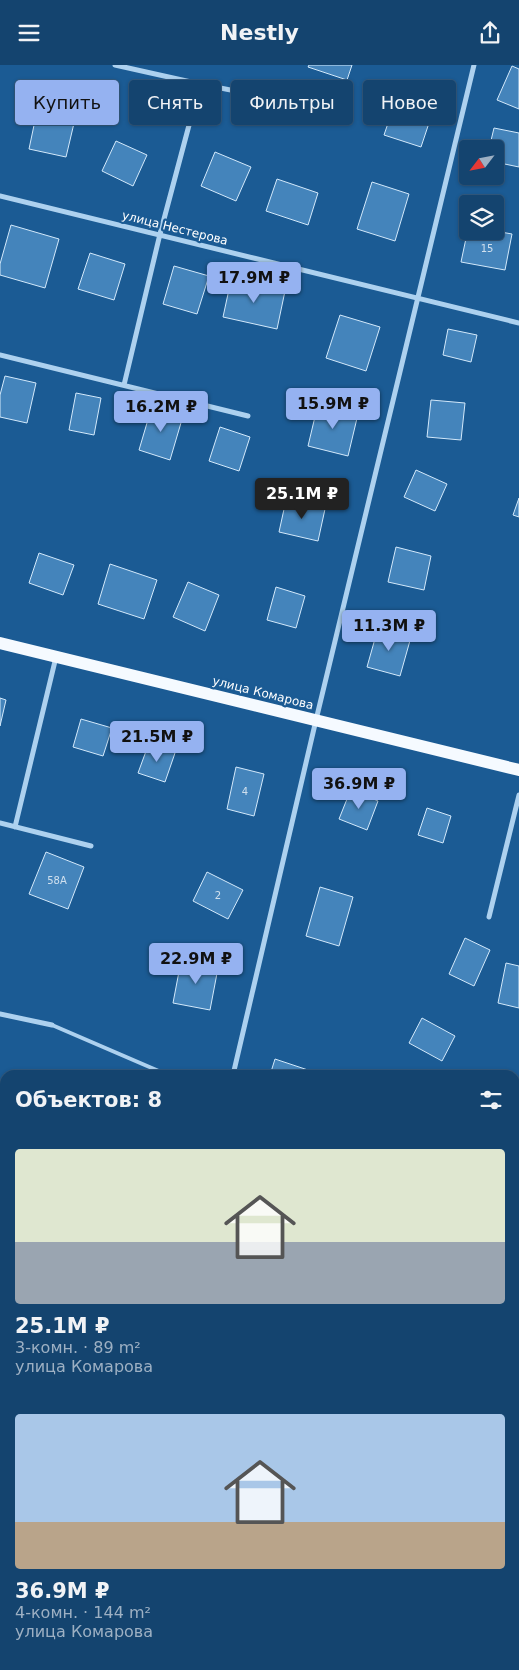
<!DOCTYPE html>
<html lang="ru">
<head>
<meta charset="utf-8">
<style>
  body { margin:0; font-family:"DejaVu Sans",sans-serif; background:#214e77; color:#f1f3f6; height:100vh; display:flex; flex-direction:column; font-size:19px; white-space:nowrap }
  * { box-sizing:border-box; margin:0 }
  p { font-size:16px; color:#9db0c3 }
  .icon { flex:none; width:28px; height:28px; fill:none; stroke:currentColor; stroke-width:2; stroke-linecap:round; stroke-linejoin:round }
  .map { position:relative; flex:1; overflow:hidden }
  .panel { position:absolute; left:0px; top:1005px; width:520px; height:600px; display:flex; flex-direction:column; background:#14446f; border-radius:15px 15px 0 0; box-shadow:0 1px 4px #0004,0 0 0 1px #335c82 }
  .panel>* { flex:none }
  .banner { position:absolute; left:15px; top:15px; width:490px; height:45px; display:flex; gap:10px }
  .needle { width:32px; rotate:238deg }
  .fabs { position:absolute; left:459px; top:75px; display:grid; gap:10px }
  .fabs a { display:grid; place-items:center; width:45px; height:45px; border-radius:5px; background:#14446f; box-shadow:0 1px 4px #0004,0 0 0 1px #335c82; font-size:25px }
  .price { position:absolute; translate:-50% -42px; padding:0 11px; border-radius:5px; background:#95b2f1; color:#111; font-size:16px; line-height:32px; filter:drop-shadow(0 1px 2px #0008) }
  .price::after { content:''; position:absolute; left:50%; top:30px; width:15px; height:11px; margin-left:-8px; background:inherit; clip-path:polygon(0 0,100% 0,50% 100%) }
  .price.on { background:#222; color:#fff }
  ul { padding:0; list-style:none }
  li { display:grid; align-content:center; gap:10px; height:265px; padding:0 15px }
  li span { display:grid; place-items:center; height:155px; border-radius:5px; color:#555 }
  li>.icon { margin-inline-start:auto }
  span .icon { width:90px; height:90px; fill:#fffc; stroke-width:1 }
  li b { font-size:21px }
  h2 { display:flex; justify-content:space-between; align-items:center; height:60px; padding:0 15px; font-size:21px }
  .chip { padding:0 18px; border-radius:5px; background:#14446f; box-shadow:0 1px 4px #0004,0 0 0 1px #335c82; font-size:18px; line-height:45px }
  .chip.on { background:#95b2f1; color:#111 }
  header { display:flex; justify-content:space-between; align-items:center; height:65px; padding:0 15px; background:#14446f; font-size:22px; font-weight:800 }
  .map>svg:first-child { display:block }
</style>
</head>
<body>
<header><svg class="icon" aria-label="menu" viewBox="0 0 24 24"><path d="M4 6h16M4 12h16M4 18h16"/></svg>Nestly<svg class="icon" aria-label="share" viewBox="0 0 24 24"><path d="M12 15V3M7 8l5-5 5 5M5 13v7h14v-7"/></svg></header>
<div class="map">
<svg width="519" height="1605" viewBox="0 0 519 1605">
  <rect width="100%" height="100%" fill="#1b5b94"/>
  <path fill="#4484bb" stroke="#d3e9fb" d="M309 0H352L347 15 308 2Z
    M512 1 519 4V44L497 35Z
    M397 32 434 43 421 82 384 70Z
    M37 46 75 54 66 92 29 84Z
    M494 63 519 68V102L495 97V84H489Z
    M116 76 147 90 133 121 102 106Z
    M215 87 251 102 236 136 201 121Z
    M277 114 318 128 308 160 266 146Z
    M372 117 409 129 395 176 357 164Z
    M11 160 59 174 45 223 0 210V199Z
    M468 164V166H495L512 169 505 205 461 197Z
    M90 188 125 199 114 235 78 224Z
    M174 201 209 211 197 249 163 239Z
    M231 215 285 226 277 264 223 252Z
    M340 250 380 262 366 306 326 293Z
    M448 264 477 270 471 297 443 290Z
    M5 311 36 318 27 358 0 352V330Z
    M76 328 101 333 94 370 69 365Z
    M431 335 465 338 461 375 427 372Z
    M318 339 358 349 348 391 308 381Z
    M152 341 183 351 170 395 139 385Z
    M220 362 250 372 239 406 209 396Z
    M416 405 447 419 435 446 404 432Z
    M519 433V452L513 450Z
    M286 435 325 444 318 476 279 467Z
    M396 482 431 491 424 525 388 517Z
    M39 488 74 500 63 530 29 518Z
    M110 499 157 515 144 554 98 539Z
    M188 517 219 530 205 566 173 552Z
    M276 522 305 531 296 563 267 555Z
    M378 563 411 572 400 611 367 602Z
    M0 633 6 635 0 661Z
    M81 654 112 663 103 691 73 682Z
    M149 678 175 688 165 717 138 708Z
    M236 702 264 709 254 751 227 744Z
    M351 724 378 736 367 765 339 754Z
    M427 743 451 751 443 778 418 770Z
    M46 787 84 802 68 844 29 829Z
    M207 807 243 825 228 854 193 836Z
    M320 822 353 832 339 881 306 871Z
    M465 873 490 885 474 921 449 909Z
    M181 896 218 903 210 945 173 938Z
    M506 898 519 901V943L498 938Z
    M422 953 455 971 442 996 409 978Z
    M275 994 308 1005 306 1010H270Z
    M515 1156 519 1158V1191L515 1189Z
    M2 1187 5 1190V1242L0 1247V1189Z
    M515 1293H519V1328H515Z"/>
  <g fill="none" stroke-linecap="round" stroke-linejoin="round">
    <path stroke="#add1ef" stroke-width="4" d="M52 960 168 1010"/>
    <path stroke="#add1ef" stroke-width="5" d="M115 0 200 19 160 169 124 320
      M200 19 332 45
      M0 131 519 258
      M0 290 248 351
      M0 758 91 781
      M15 762 56 592
      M489 852 519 730
      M0 949 52 960
      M233 1010 316 655 474 0
      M515 1137 519 1138
      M0 1378 5 1379
      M0 1394 5 1392
      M515 1400 519 1401
      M515 1464 519 1444
      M461 1605 470 1600"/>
    <path stroke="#f5faff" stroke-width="12" d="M0 578 519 705"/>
  </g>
  <g text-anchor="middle" stroke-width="4.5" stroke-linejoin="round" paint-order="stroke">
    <g font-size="10" fill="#d0e0ee">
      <text x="487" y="187">15</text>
      <text x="245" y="730">4</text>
      <text x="57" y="819">58А</text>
      <text x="218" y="834">2</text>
    </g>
    <g font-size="12" fill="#fff" stroke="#1b5b94">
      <text transform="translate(175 163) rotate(14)" y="4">улица Нестерова</text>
      <text transform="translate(263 628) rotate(14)" y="4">улица Комарова</text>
    </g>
  </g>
</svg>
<div class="fabs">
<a><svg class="needle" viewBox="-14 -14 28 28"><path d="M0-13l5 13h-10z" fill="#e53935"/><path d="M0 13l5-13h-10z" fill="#9db0c3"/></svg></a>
<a><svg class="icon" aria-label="layers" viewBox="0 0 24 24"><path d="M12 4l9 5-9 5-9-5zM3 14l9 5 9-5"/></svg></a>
</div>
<b class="price" style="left:254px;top:239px">17.9M ₽</b>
<b class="price" style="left:333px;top:365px">15.9M ₽</b>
<b class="price" style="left:161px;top:368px">16.2M ₽</b>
<b class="price on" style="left:302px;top:455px">25.1M ₽</b>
<b class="price" style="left:389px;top:587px">11.3M ₽</b>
<b class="price" style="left:157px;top:698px">21.5M ₽</b>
<b class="price" style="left:359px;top:745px">36.9M ₽</b>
<b class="price" style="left:196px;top:920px">22.9M ₽</b>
<div class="banner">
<a class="chip on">Купить</a>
<a class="chip">Снять</a>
<a class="chip">Фильтры</a>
<a class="chip">Новое</a>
</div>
<section class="panel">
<h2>Объектов: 8<svg class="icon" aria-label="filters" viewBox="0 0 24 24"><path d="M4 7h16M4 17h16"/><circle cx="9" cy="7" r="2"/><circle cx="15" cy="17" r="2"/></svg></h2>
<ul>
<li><span style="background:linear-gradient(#dfe7d0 60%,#9aa5b1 0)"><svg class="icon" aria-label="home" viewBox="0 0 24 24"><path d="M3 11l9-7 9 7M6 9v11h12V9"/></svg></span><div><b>25.1M ₽</b><p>3-комн. · 89 m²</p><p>улица Комарова</p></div></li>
<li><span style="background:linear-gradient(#a9c7e8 70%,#b9a48a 0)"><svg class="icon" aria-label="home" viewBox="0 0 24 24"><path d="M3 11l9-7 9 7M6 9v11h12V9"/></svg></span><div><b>36.9M ₽</b><p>4-комн. · 144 m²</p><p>улица Комарова</p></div></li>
</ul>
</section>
</div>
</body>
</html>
